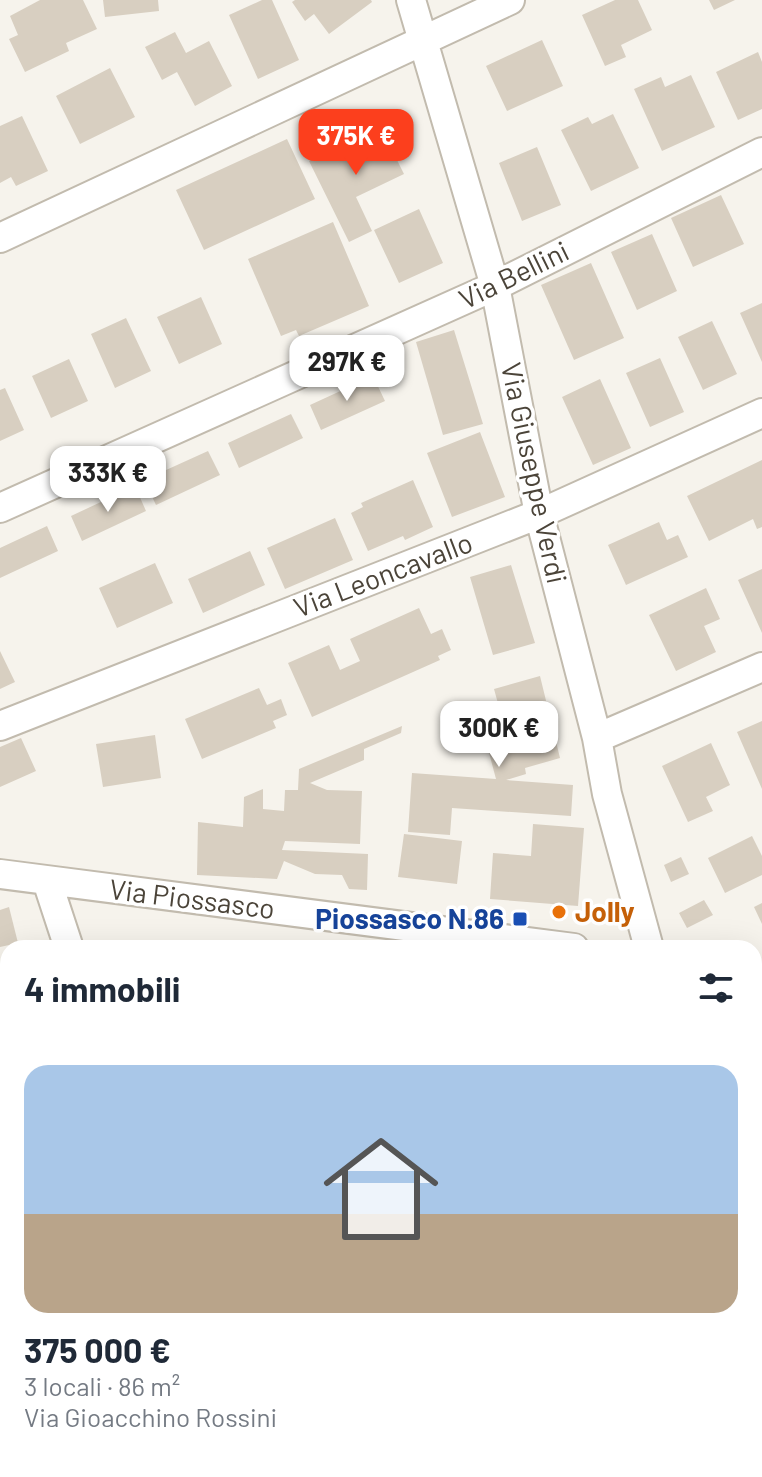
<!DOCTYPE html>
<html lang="it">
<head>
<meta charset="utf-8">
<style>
  body { margin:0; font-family:Barlow,sans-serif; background:#f2f2f3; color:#1f2937; height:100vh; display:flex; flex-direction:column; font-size:30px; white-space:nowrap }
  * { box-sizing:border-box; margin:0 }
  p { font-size:26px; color:#747a83 }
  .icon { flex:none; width:44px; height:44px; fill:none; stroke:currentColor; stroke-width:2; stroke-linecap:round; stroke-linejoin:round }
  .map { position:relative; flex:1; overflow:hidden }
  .details { position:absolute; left:0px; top:940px; width:762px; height:538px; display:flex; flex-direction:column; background:#fff; border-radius:24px 24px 0 0; box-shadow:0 8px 32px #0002 }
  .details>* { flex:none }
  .price { position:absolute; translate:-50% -68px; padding:0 18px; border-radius:16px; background:#fff; color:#222; font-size:26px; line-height:52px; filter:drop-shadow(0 2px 4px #0008) }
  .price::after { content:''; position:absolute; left:50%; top:48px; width:24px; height:18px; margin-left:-12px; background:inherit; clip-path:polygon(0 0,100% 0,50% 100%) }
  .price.selected { background:#fc3f1d; color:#fff }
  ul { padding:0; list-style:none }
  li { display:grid; align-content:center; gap:16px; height:424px; padding:0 24px }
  li span { display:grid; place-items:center; height:248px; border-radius:24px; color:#555 }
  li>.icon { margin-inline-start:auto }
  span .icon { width:144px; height:144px; fill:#fffc; stroke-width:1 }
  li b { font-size:34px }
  h2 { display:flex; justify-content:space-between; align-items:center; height:96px; padding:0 24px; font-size:34px }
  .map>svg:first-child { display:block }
</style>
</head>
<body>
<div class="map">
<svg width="762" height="1477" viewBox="0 0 762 1477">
  <rect width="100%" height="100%" fill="#f6f3ec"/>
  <path fill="#d8cfc1" d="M40 0H83L97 29 66 43 69 51 25 72 9 39 18 35 10 16Z
    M103 0H158L159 11 105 17Z
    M262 0H272L299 60 258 79 229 15Z
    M295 0H371L372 2 329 34 314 14 305 21 292 2Z
    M615 0H638L652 30 621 45 626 57 605 66 582 15Z
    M709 0H735L714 10Z
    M175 32 186 53 209 41 232 86 195 106 177 72 162 80 145 47Z
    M542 40 563 86 507 111 486 66Z
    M758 52 762 62V109L738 120 716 72Z
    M110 68 135 117 80 144 56 96Z
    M691 75 715 127 662 151 634 89 661 77 665 87Z
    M613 114 639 168 591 191 561 130 588 117 592 124Z
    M22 116 48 171 16 186 11 177 0 183V126Z
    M380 126 404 174 356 197 372 231 349 242 309 161Z
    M287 139 315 199 204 250 176 190Z
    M537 147 561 205 522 221 499 163Z
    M721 195 744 244 693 267 671 218Z
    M419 209 443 263 399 283 374 230Z
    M333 222 369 306 299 336 296 330 281 336 248 259Z
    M652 234 677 291 637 310 611 252Z
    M591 263 624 338 574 360 541 285Z
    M201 297 222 344 179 364 157 317Z
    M762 303V362L740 313Z
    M126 318 151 371 115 388 91 334Z
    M712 321 737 374 703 390 678 337Z
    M454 330 483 424 443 435 416 342Z
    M660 358 684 412 650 427 626 373Z
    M69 359 88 401 51 418 32 376Z
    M373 376 385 401 321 430 310 405Z
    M600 379 631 448 593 465 562 397Z
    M5 388 24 430 0 441V390Z
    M291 414 303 438 239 468 228 443Z
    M480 432 505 497 452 517 427 453Z
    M208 451 220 475 156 505 144 480Z
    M762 460V527L757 529 753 519 709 541 687 496Z
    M413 480 433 527 405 540 403 536 368 551 351 513 363 507 361 503Z
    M135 486 146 511 82 541 71 516Z
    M335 518 353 560 285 589 267 548Z
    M659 522 667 540 678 535 688 557 626 585 608 545Z
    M47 526 58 551 0 578V548Z
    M250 551 265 585 203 613 188 579Z
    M155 563 173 603 117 628 99 588Z
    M511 565 535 643 493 655 470 577Z
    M762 569V633L738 580Z
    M706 588 720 619 704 626 716 652 676 671 649 615Z
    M419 608 431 634 442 629 451 650 438 656 440 660 312 717 288 663 329 645 340 670 360 661 350 639Z
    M0 651 15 682 0 689Z
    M540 676 560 758 525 768 526 774 506 780 573 785 571 816 452 808 450 835 408 832 412 773 496 779 484 734 505 729 494 689Z
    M259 688 267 705 281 699 287 715 273 721 276 728 202 759 185 719Z
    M762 721V789L737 732Z
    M402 726 401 733 364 749V760L310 783 327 790 362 791 360 844 285 841 282 850 368 854 367 890 349 889 342 875 315 874 284 861 277 879 197 875 198 822 243 827 244 797 263 789V809L284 811 285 790H298L299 769Z
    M155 735 161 778 103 787 96 744Z
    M21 738 36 771 0 787V747Z
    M711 743 730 785 706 797 713 811 688 822 662 766Z
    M533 824 584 828 578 906 490 899 493 853 531 856Z
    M404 834 462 841 457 884 398 877Z
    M752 836 762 856V875L725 893 708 858Z
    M681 857 689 874 671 882 664 865Z
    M704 900 713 915 687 928 679 913Z
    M762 903V924L754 907Z
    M9 907 18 943 0 947V910Z
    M8 977V1096L0 1098V979Z
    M754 1055H762V1094L754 1093Z
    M8 1125V1204L0 1205V1126Z
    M754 1131 762 1133V1168L754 1166Z
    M754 1187 762 1189 758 1230 762 1228V1269L754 1272V1231L756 1230H754Z
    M8 1237V1299L0 1279V1241Z
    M757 1322 762 1338V1376L754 1378V1323Z
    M8 1377V1396H7L2 1379Z
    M347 1470H424V1471L403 1477H349Z
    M540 1470 543 1477H520L537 1470Z
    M641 1470H683L667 1477H644Z"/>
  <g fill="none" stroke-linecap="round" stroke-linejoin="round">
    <defs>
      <path id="minor" d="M411 0 495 286 539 514 597 738 607 794 649 948
        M0 238 510 0
        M0 508 495 286 762 152
        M0 726 539 514 762 413
        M597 738 762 667
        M0 874 574 948
        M47 881 69 948
        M754 980 762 981
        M0 1335 8 1333
        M297 1470 300 1477
        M585 1477 587 1470"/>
    </defs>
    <use href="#minor" stroke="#c2bbae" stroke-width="32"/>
    <use href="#minor" stroke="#fff" stroke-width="28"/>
  </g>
  <circle fill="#e8710a" stroke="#fff" stroke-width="3" cx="559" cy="912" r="8"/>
  <rect fill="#1a4fb4" stroke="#fff" stroke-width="3" x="512" y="911" width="16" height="16" rx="4"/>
  <g text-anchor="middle" stroke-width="7" stroke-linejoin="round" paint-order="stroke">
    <g font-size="28" fill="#4b4439" stroke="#fff">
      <text transform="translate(514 275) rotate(-26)" y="10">Via Bellini</text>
      <text transform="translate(534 473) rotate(78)" y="10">Via Giuseppe Verdi</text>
      <text transform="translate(383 575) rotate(-21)" y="10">Via Leoncavallo</text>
      <text transform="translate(192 899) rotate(7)" y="10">Via Piossasco</text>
    </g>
    <g font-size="28" font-weight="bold" fill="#c56008" stroke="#fff" text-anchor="start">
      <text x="575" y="922">Jolly</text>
    </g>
    <g font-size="28" font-weight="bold" fill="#164399" stroke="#fff" text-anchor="end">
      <text x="504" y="929">Piossasco N.86</text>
    </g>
  </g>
</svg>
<b class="price selected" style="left:356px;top:177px">375K €</b>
<b class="price" style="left:347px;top:403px">297K €</b>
<b class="price" style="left:108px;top:514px">333K €</b>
<b class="price" style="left:499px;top:769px">300K €</b>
<section class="details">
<h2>4 immobili<svg class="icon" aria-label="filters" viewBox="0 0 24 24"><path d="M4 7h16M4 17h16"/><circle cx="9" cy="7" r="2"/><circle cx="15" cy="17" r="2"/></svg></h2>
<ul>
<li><span style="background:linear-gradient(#a9c7e8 60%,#b9a48a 0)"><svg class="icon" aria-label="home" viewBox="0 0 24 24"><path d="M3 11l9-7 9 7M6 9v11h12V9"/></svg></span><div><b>375 000 €</b><p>3 locali · 86 m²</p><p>Via Gioacchino Rossini</p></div></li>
</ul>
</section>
</div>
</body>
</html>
